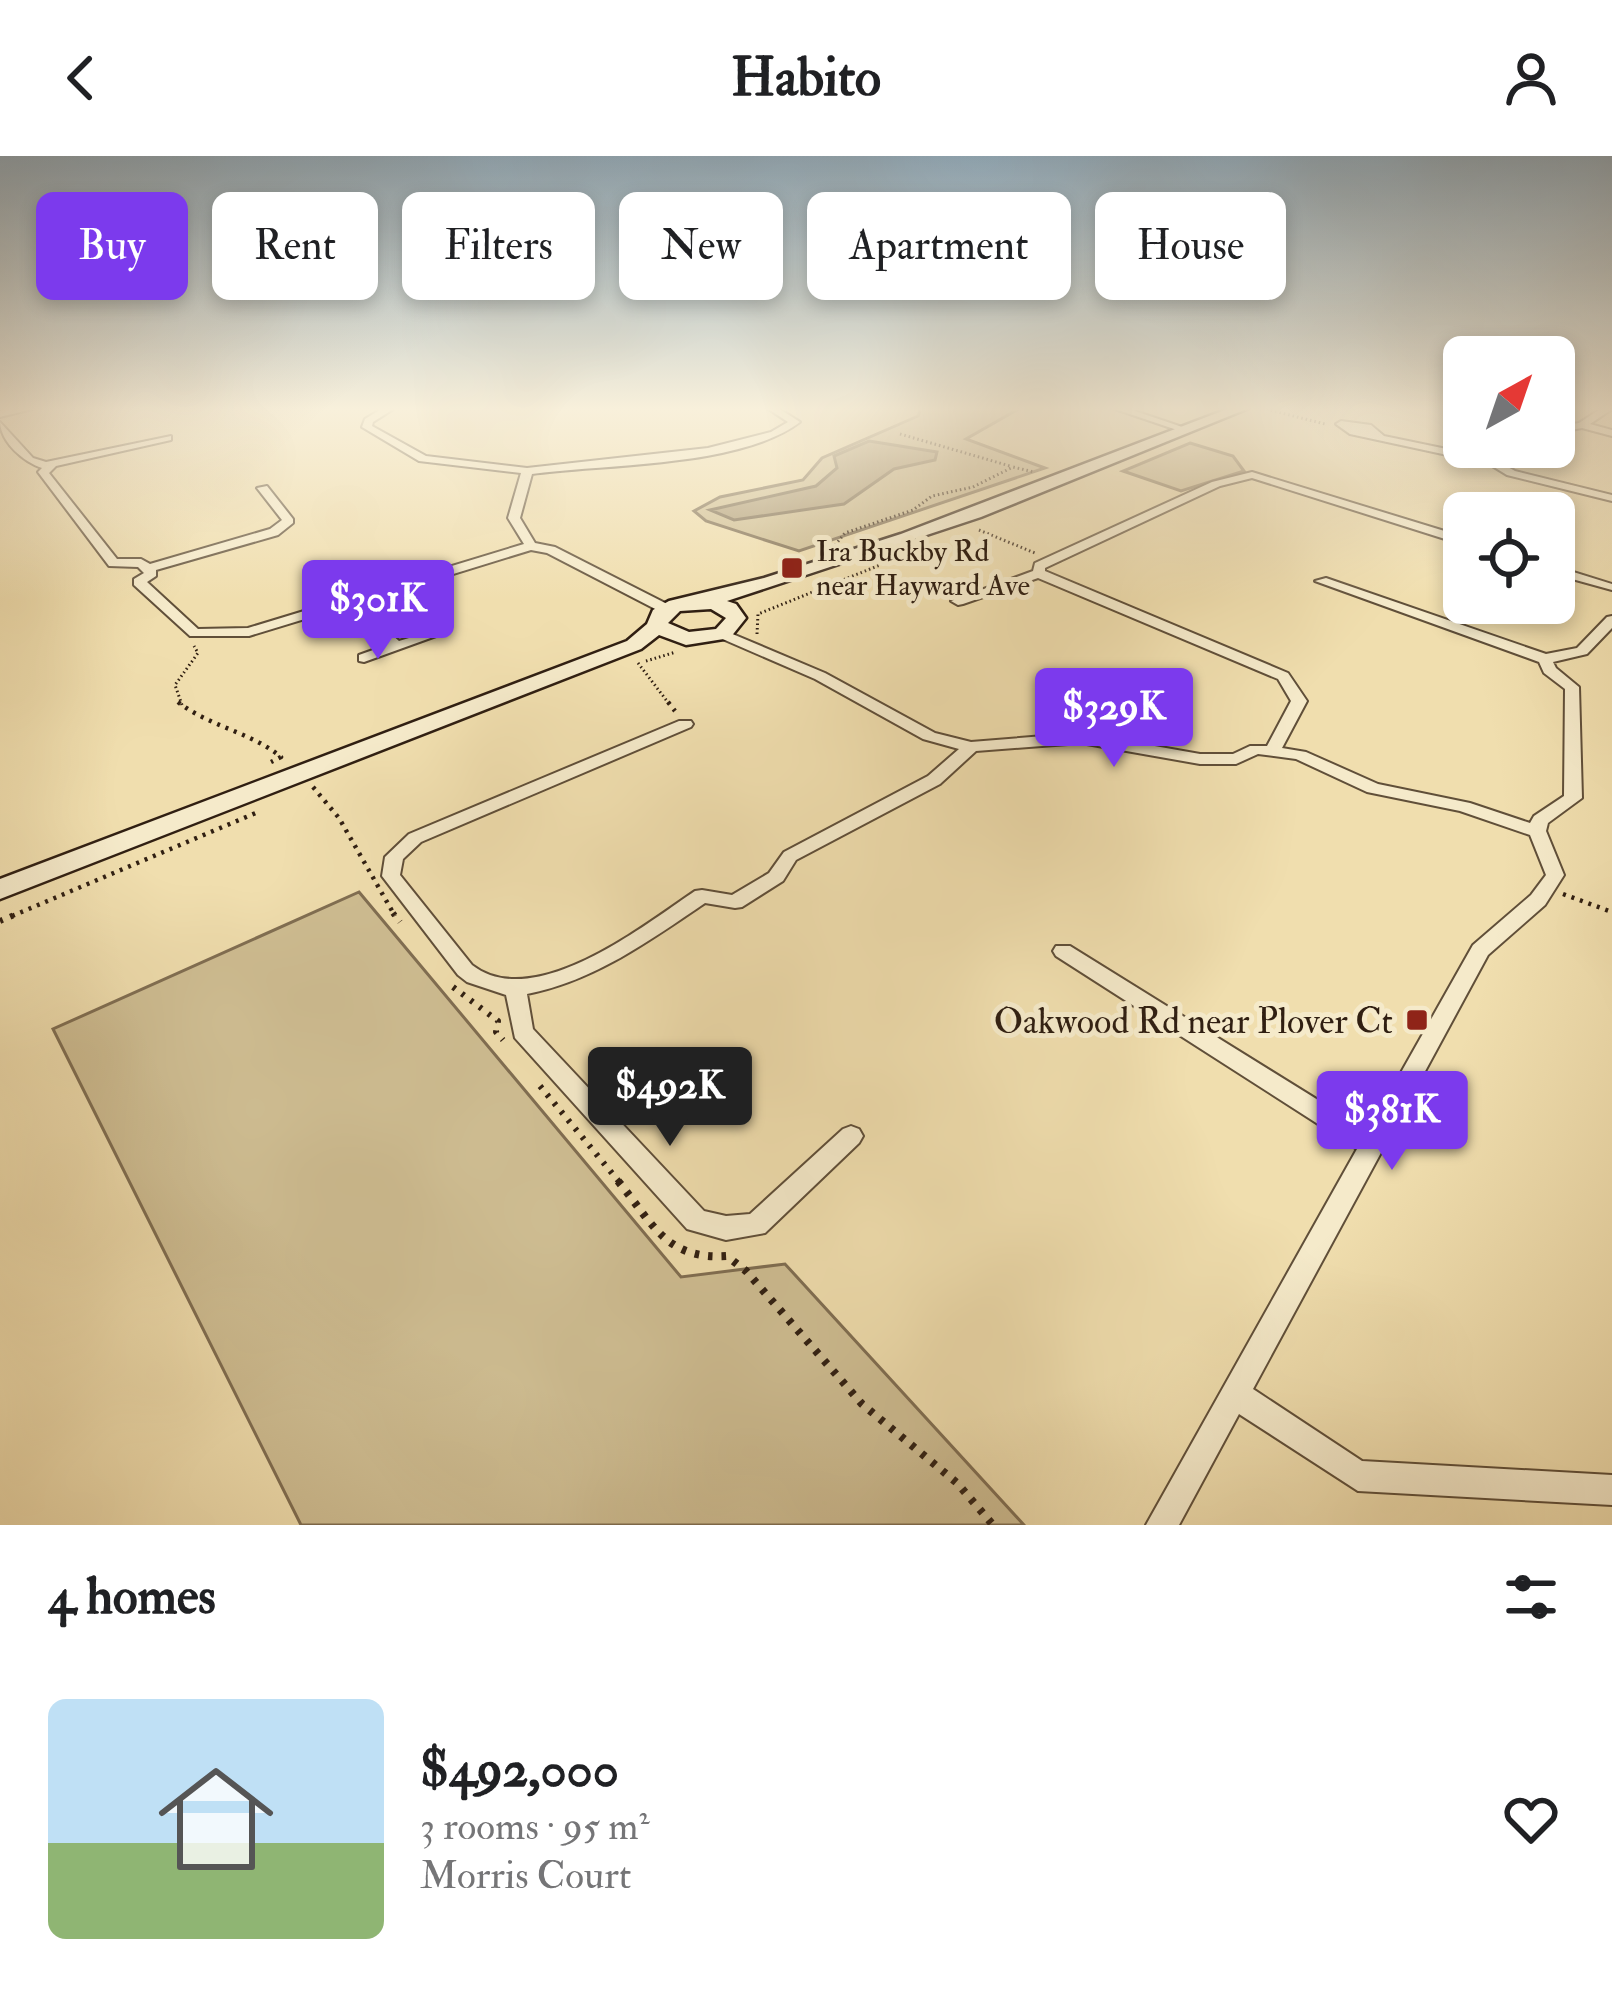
<!DOCTYPE html>
<html lang="en">
<head>
<meta charset="utf-8">
<style>
  body { margin:0; font-family:"IM FELL Double Pica",serif; background:#f6f6f6; color:#202124; height:100vh; display:flex; flex-direction:column; font-size:45px; white-space:nowrap }
  * { box-sizing:border-box; margin:0 }
  p { font-size:39px; color:#757577 }
  .icon { flex:none; width:66px; height:66px; fill:none; stroke:currentColor; stroke-width:2; stroke-linecap:round; stroke-linejoin:round }
  .map { position:relative; height:1369px; overflow:hidden }
  .details { display:flex; flex-direction:column; background:#fff; flex:1 }
  .details>* { flex:none }
  .hud { position:absolute; left:36px; top:36px; width:1542px; height:108px; display:flex; gap:24px }
  .needle { width:78px; rotate:40deg }
  .buttons { position:absolute; left:1443px; top:180px; display:grid; gap:24px }
  .buttons a { display:grid; place-items:center; width:132px; height:132px; border-radius:18px; background:#fff; box-shadow:0 6px 18px #0003; font-size:60px }
  .price { position:absolute; translate:-50% -102px; padding:0 27px; border-radius:12px; background:#7c3aed; color:#fff; font-size:39px; line-height:78px; filter:drop-shadow(0 3px 6px #0008) }
  .price::after { content:''; position:absolute; left:50%; top:72px; width:36px; height:27px; margin-left:-18px; background:inherit; clip-path:polygon(0 0,100% 0,50% 100%) }
  .price.active { background:#222; color:#fff }
  ul { padding:0; list-style:none }
  li { display:flex; align-items:center; gap:36px; height:300px; padding:0 48px }
  li+li { border-top:3px solid #e0e0e0 }
  li span { display:grid; place-items:center; flex:none; width:336px; height:240px; border-radius:18px; color:#555 }
  li>.icon { margin-inline-start:auto }
  span .icon { width:144px; height:144px; fill:#fffc; stroke-width:1 }
  li b { font-size:51px }
  h2 { display:flex; justify-content:space-between; align-items:center; height:144px; padding:0 48px; font-size:51px }
  .pill { padding:0 42px; border-radius:18px; background:#fff; box-shadow:0 6px 18px #0003; font-size:42px; line-height:108px }
  .pill.active { background:#7c3aed; color:#fff }
  header { display:flex; justify-content:space-between; align-items:center; height:156px; padding:0 48px; background:#fff; font-size:54px; font-weight:700 }
  .map>svg:first-child { display:block }
</style>
</head>
<body>
<header><svg class="icon" aria-label="back" viewBox="0 0 24 24"><path d="M15 5l-7 7 7 7"/></svg>Habito<svg class="icon" aria-label="person" viewBox="0 0 24 24"><circle cx="12" cy="8" r="4"/><path d="M4 21q1-7 8-7t8 7"/></svg></header>
<div class="map">
<svg width="1612" height="1369" viewBox="0 0 1612 1369">
  <rect width="100%" height="100%" fill="#f0deae"/>
  <filter id="stains"><feTurbulence type="fractalNoise" baseFrequency=".00167" numOctaves="4"/><feColorMatrix values="0 0 0 0 .2 0 0 0 0 .09 0 0 0 0 .02 0 0 0 .5 -.17"/></filter>
  <radialGradient id="worn" r=".72"><stop offset=".6" stop-color="#630" stop-opacity="0"/><stop offset="1" stop-color="#630" stop-opacity=".3"/></radialGradient>
  <path fill="#cfbe93" stroke="#806e52" stroke-width="3" d="M921 252H1020L966 283 1045 312 799 395 706 365 694 355 720 341 803 324 822 302 918 260Z
    M1190 287 1233 300 1244 315 1181 335 1123 315Z
    M359 736 681 1121 785 1108 1024 1369H301L53 873Z"/>
  <path fill="#af9d79" stroke="#7c6b50" stroke-width="3" d="M869 285 937 296 935 304 894 313 844 348 734 364 710 354 816 330 837 312 834 300Z"/>
  <g fill="none" stroke-linecap="round" stroke-linejoin="round">
    <defs>
      <path id="street" d="M17 252H36L0 261V255Z
        M383 252H395L373 266 372 270 426 300 527 312 708 292 771 276 788 266 767 252H778L800 266C741 311 606 308 532 318L520 362 535 387 555 391 671 450V456H661L547 397 531 394 356 448 399 485 429 476 436 480 364 506 359 505V499L387 489 344 451 249 480H190L134 429V423L144 417 138 411 109 410 38 316 42 312C24 306 1 287 0 266L33 302 46 306 171 280V284L56 310 49 317 117 403H141L150 408 270 373 282 364 257 332 267 330 293 363V367L278 379 156 414V420L147 426 198 473 248 472 524 388 508 362 521 317 419 305 362 271 365 263Z
        M1112 252H1126L1191 274 1183 276Z
        M1602 252 1612 253 1590 268 1612 274V280L1582 272 1554 277V271L1579 267Z
        M1341 265 1371 269 1384 280 1490 302 1508 291H1520L1499 306 1515 315 1612 339V345L1507 319 1489 308 1350 278 1336 268Z
        M1252 316 1464 381V389L1252 322 1220 330 1045 412V415L1288 517 1307 545 1282 592 1306 596 1378 628 1470 647 1530 667 1534 660 1564 640 1565 533 1544 517 1539 506 1315 425 1326 422 1546 498 1577 492 1607 461 1612 460V472L1587 498 1553 506 1556 512 1579 531 1582 642 1548 667 1546 675 1564 719 1545 749 1488 799 1253 1233 1362 1305 1612 1319V1349L1358 1335 1239 1258 1179 1369H1146L1357 993 1056 800 1053 795 1056 790H1070L1368 975 1473 789 1531 739 1546 719 1530 679 1460 655 1367 636 1296 603 1258 598 1236 608H1200L1081 587 976 595 940 628 796 704 783 725 742 751 735 752 705 747C649 785 594 825 527 838L533 873 704 1055 726 1060 750 1058 843 973 851 970 859 973 863 980 859 987 765 1077 726 1084 687 1073 515 882 506 839 467 826 458 819 382 720 385 701 409 678 679 565H691L693 568 691 571 421 686 403 703 400 719 472 809C534 857 643 770 695 735L702 734 732 739 769 717 784 696 928 620 959 593 923 583 815 523 718 481V475L723 474 825 517 935 577 971 586 1081 577 1200 598H1233L1250 590H1267L1291 545 1278 523 1038 422 963 448 958 449 951 445 1033 415 1035 407 1212 326Z
        M1554 410 1612 428V434L1554 418Z"/>
      <path id="secondary" d="M1230 252H1249L981 361 727 445 736 448 746 462 730 482 686 489 659 479 641 493 0 743V723L627 485 647 468 653 454 669 445 764 422 901 378ZM711 453 726 462 716 473 689 476 668 467 680 455Z"/>
    </defs>
    <use href="#street" stroke="#604f39" stroke-width="4"/>
    <use href="#secondary" stroke="#301f12" stroke-width="5"/>
    <path stroke="#301f12" stroke-width="3" stroke-dasharray="1.5 3" stroke-linecap="butt" d="M1262 252 1325 268
      M900 278 1010 310
      M979 374 1035 397
      M835 389 845 377 913 354 932 340 973 331 1013 311 1034 316
      M757 478 758 458 895 403
      M646 505 676 496
      M638 507 670 549
      M182 549 175 529 198 497 194 490"/>
    <path stroke="#301f12" stroke-width="4.5" stroke-dasharray="3 6" stroke-linecap="butt" d="M178 546C210 571 251 576 281 601L271 606
      M668 546 675 555
      M313 631 339 662 395 760
      M1563 738 1612 756
      M12 760 258 656"/>
    <path stroke="#301f12" stroke-width="6" stroke-dasharray="3 8" stroke-linecap="butt" d="M393 757 400 766
      M0 765 19 757
      M453 831 498 865 496 876 503 884
      M540 930 621 1028"/>
    <path stroke="#301f12" stroke-width="8" stroke-dasharray="4.5 9" stroke-linecap="butt" d="M618 1025C654 1069 666 1104 727 1100L746 1115 862 1248 957 1327 993 1369"/>
    <use href="#street" fill="#f5eaca" fill-rule="evenodd"/>
    <use href="#secondary" fill="#f5eaca" fill-rule="evenodd"/>
  </g>
  <linearGradient id="sky" x2="0" y2="1"><stop stop-color="#91abbc"/><stop offset="0.57" stop-color="#f8f0db"/><stop offset="1" stop-color="#f8f0db" stop-opacity="0"/></linearGradient>
  <rect width="1612" height="444" fill="url(#sky)"/>
  <g fill="#8f2418" stroke="#f5eaca" stroke-width="4.5">
    <rect x="780" y="400" width="24" height="24" rx="6"/>
    <rect x="1405" y="852" width="24" height="24" rx="6"/>
  </g>
  <g text-anchor="middle" stroke-width="10" stroke-linejoin="round" paint-order="stroke">
    <g font-size="30" fill="#301f12" stroke="#f5eaca" text-anchor="start">
      <text x="816" y="405">Ira Buckby Rd<tspan x="816" dy="34">near Hayward Ave</tspan></text>
    </g>
    <g font-size="36" fill="#301f12" stroke="#f5eaca" text-anchor="end">
      <text x="1393" y="877">Oakwood Rd near Plover Ct</text>
    </g>
  </g>
  <rect width="100%" height="100%" filter="url(#stains)"/>
  <rect width="100%" height="100%" fill="url(#worn)"/>
</svg>
<div class="buttons">
<a><svg class="needle" viewBox="-14 -14 28 28"><path d="M0-13l5 13h-10z" fill="#e53935"/><path d="M0 13l5-13h-10z" fill="#757577"/></svg></a>
<a><svg class="icon" aria-label="locate" viewBox="0 0 24 24"><circle cx="12" cy="12" r="6"/><path d="M12 2v4M12 18v4M2 12h4M18 12h4"/></svg></a>
</div>
<b class="price" style="left:378px;top:506px">$301K</b>
<b class="price" style="left:1114px;top:614px">$329K</b>
<b class="price active" style="left:670px;top:993px">$492K</b>
<b class="price" style="left:1392px;top:1017px">$381K</b>
<div class="hud">
<a class="pill active">Buy</a>
<a class="pill">Rent</a>
<a class="pill">Filters</a>
<a class="pill">New</a>
<a class="pill">Apartment</a>
<a class="pill">House</a>
</div>
</div>
<section class="details">
<h2>4 homes<svg class="icon" aria-label="filters" viewBox="0 0 24 24"><path d="M4 7h16M4 17h16"/><circle cx="9" cy="7" r="2"/><circle cx="15" cy="17" r="2"/></svg></h2>
<ul>
<li><span style="background:linear-gradient(#bfe0f5 60%,#8fb573 0)"><svg class="icon" aria-label="home" viewBox="0 0 24 24"><path d="M3 11l9-7 9 7M6 9v11h12V9"/></svg></span><div><b>$492,000</b><p>3 rooms · 95 m²</p><p>Morris Court</p></div><svg class="icon" aria-label="heart" viewBox="0 0 24 24"><path d="M12 20l-8-8c-3-5 5-10 8-4 3-6 11-1 8 4z"/></svg></li>
</ul>
</section>
</body>
</html>
